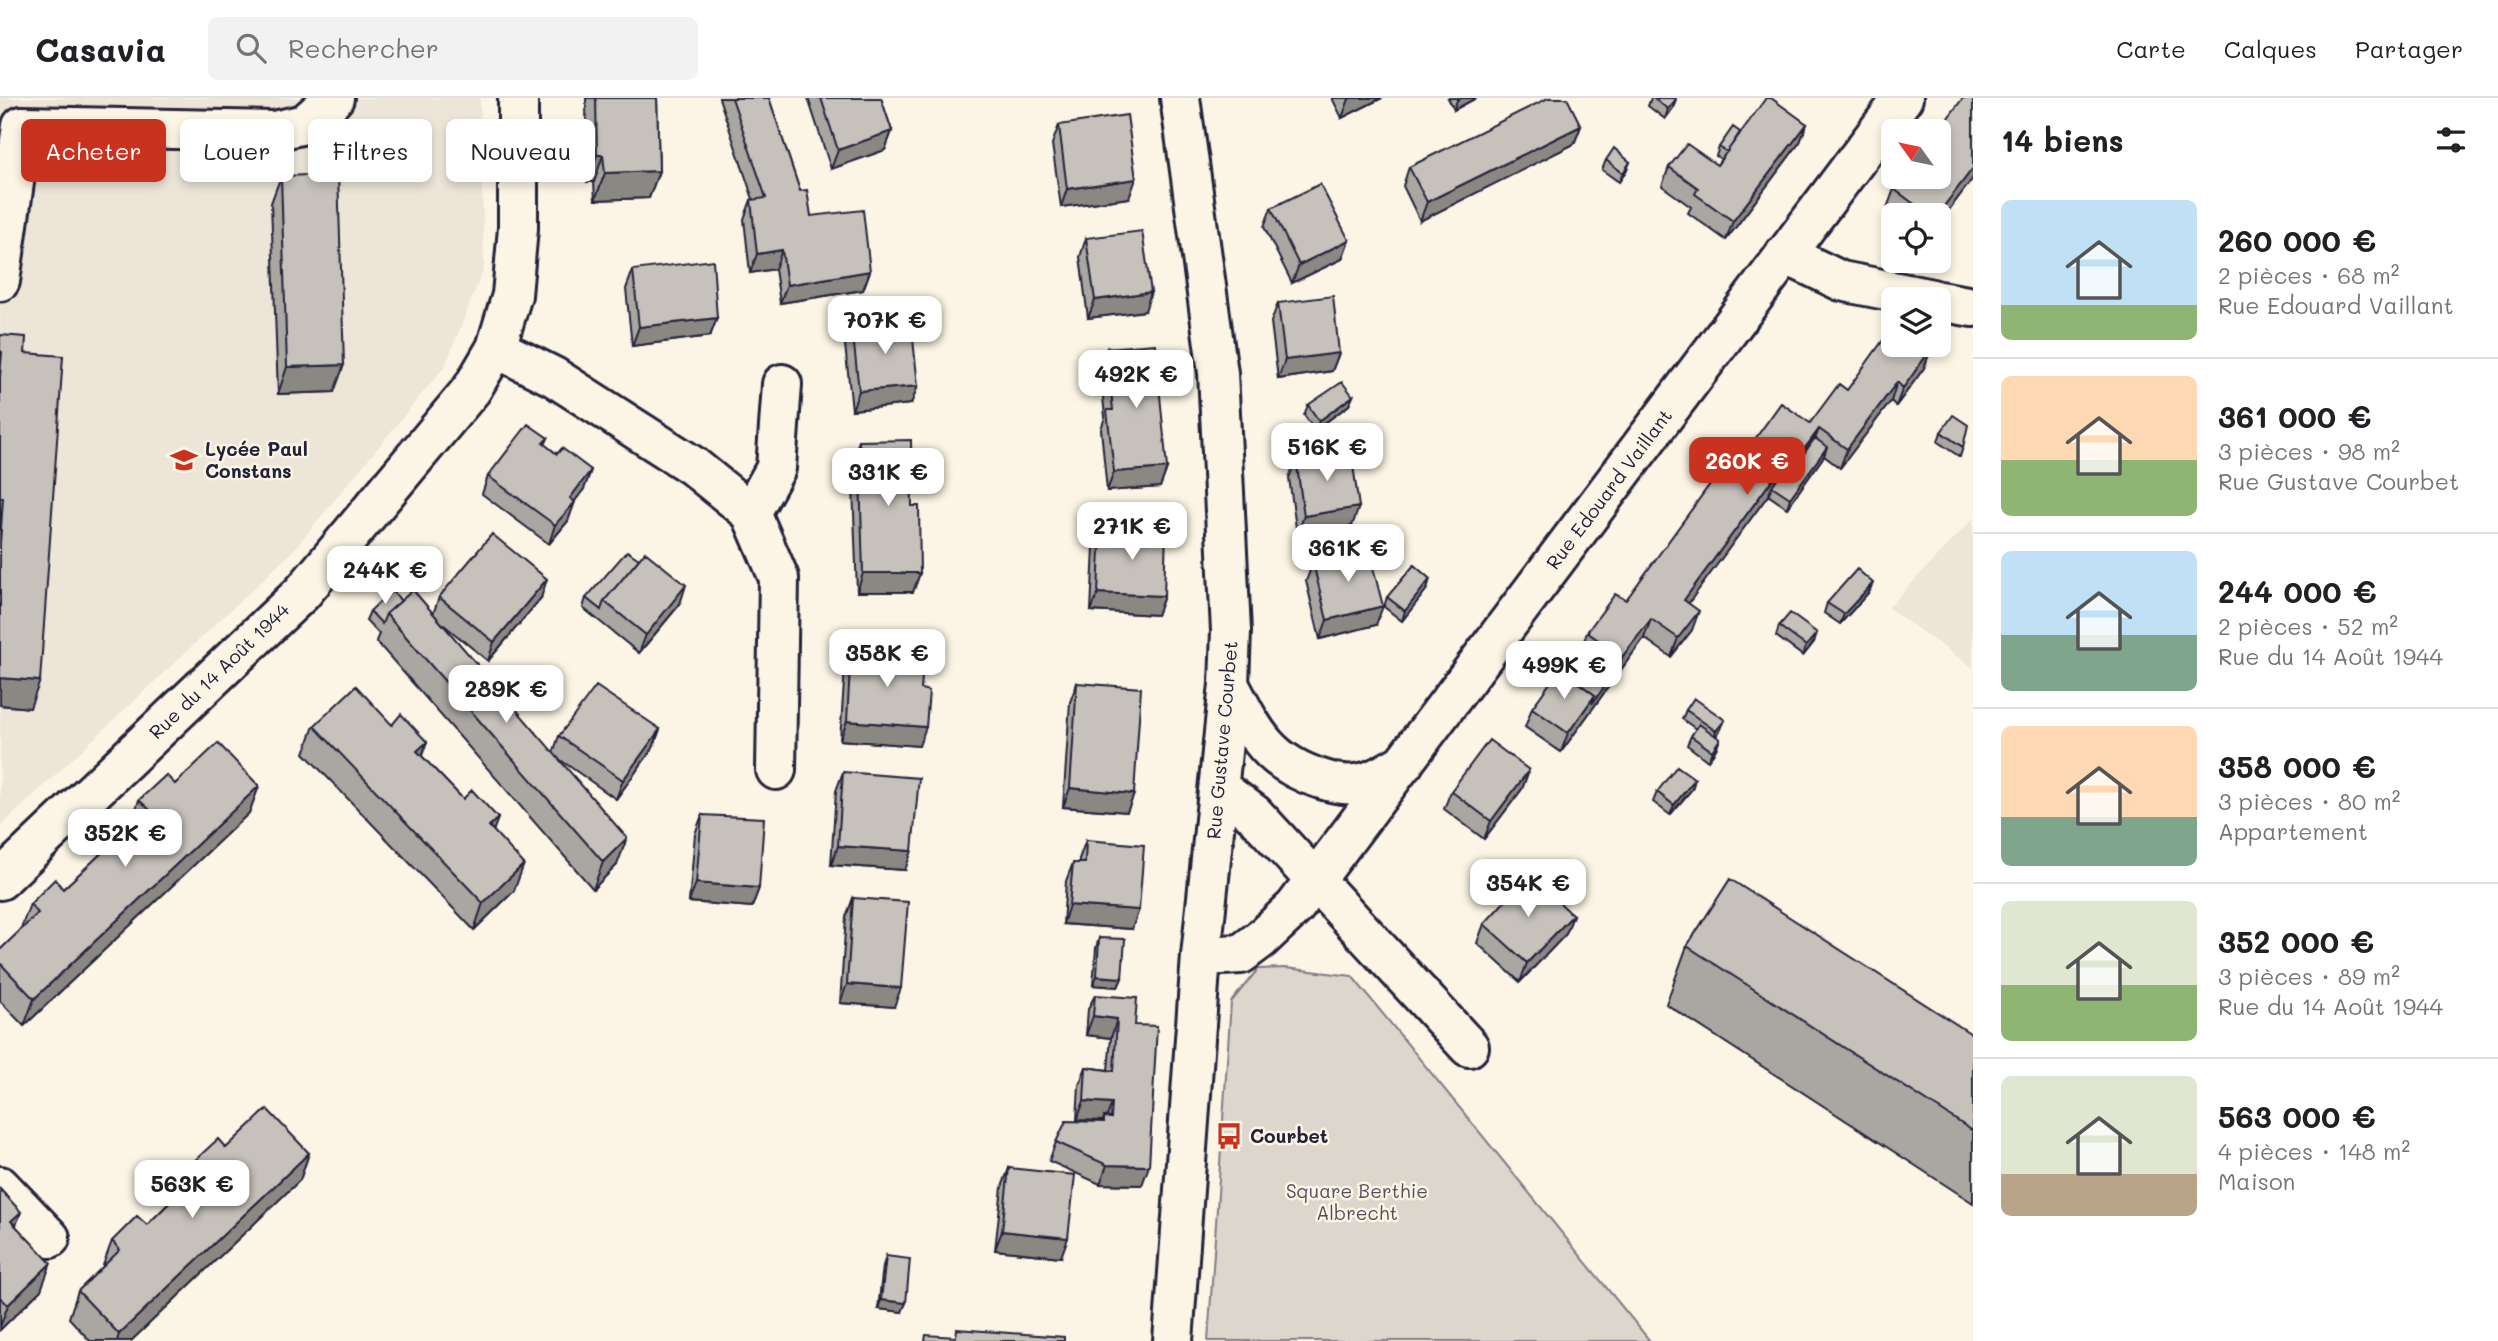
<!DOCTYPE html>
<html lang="fr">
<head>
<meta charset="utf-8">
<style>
  body { margin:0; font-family:Mali,sans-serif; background:#f2f2f2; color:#202124; height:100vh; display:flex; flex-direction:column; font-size:26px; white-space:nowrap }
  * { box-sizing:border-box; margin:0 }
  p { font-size:23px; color:#757577 }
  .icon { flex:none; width:38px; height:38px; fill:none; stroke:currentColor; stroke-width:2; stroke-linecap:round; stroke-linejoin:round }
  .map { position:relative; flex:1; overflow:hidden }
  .side { display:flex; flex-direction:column; background:#fff; width:525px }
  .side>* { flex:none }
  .top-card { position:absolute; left:21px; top:21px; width:665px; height:63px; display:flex; gap:14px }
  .needle { width:46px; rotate:303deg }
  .fabs { position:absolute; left:1881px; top:21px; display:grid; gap:14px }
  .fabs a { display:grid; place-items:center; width:70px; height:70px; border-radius:10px; background:#fff; box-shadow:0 4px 10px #0003; font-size:35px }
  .price { position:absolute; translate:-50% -60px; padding:0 16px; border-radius:14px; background:#fff; color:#222; font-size:23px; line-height:46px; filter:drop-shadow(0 2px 4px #0008) }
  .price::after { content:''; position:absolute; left:50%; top:42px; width:21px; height:16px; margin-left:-10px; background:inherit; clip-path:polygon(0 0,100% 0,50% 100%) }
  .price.selected { background:#c8321e; color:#fff }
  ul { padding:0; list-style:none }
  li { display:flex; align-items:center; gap:21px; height:175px; padding:0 28px }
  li+li { border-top:2px solid #e0e0e0 }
  li span { display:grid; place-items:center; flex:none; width:196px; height:140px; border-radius:10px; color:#555 }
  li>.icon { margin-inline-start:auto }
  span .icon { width:84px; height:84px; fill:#fffc; stroke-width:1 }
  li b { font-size:30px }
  h2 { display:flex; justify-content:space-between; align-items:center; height:84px; padding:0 28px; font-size:30px }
  .tag { padding:0 24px; border-radius:10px; background:#fff; box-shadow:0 4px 10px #0003; font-size:24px; line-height:63px }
  .tag.selected { background:#c8321e; color:#fff }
  header { display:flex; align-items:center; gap:42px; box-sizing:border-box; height:98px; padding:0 35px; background:#fff; border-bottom:2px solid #e0e0e0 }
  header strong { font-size:33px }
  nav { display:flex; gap:38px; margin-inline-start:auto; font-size:24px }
  .search { width:490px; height:63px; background:#f2f2f2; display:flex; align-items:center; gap:18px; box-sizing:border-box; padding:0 24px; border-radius:10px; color:#757577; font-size:26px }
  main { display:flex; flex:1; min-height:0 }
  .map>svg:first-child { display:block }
</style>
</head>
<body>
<header>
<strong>Casavia</strong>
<div class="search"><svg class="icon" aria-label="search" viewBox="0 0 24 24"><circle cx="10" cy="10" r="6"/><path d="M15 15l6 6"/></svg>Rechercher</div>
<nav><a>Carte</a><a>Calques</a><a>Partager</a></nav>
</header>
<main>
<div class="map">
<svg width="1973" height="1243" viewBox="0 0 1973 1243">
  <rect width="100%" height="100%" fill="#fcf5e5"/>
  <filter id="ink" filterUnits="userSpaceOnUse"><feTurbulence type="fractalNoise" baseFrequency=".0143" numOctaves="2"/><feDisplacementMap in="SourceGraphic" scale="14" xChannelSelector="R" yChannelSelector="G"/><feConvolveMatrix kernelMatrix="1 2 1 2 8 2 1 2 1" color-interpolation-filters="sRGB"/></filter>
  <g filter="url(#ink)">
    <path fill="#ece5d8" d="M0 0H480L484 170 445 268 291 455 0 729Z
      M1973 421V570L1888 510Z"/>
    <path fill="#dcd6cc" stroke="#7f7c84" stroke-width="2" d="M1286 870 1352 878 1650 1243H1208L1231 904 1258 871Z"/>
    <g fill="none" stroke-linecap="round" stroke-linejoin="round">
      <defs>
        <path id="minor" d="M1785 156 1841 183 1932 201
          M0 183 22 28 274 33 305 26 334 0
          M1939 203 1973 209
          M496 250 554 279 693 368 751 415 779 480 776 672
          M751 415 776 370 782 286
          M1229 586C1254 634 1267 664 1321 681 1336 686 1354 689 1369 683 1381 679 1393 671 1404 665
          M1219 690 1254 716 1469 949
          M0 782 302 495 472 291 496 250 512 197 518 130V0
          M1201 858 1241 856 1261 841 1295 809 1903 0
          M0 1088 50 1140
          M1173 1243 1201 858 1229 586 1231 533 1218 275 1180 0"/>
      </defs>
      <use href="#minor" stroke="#22223b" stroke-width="44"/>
      <use href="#minor" stroke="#fcf5e5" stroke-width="38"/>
    </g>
    <path fill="#aaa6a1" stroke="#22223b" stroke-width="2" d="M586 0H657L659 73 649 100 595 102 594 84H587Z
      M719 0H769L800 93 811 118 870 173 863 192 780 205 775 171 750 175 744 121 751 102 753 101Z
      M808 0H881L892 33 885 52 831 71Z
      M1332 0H1382L1342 20Z
      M1448 0H1476L1454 12Z
      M1651 0H1675L1673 10 1665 21 1648 8Z
      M1973 0V80L1939 125V117H1897L1887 110 1894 91Z
      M1807 26 1800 44 1726 142 1688 115 1691 109 1662 88 1669 69 1717 67 1721 61 1716 58 1719 49 1740 34Z
      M1059 27 1129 100 1061 109 1052 46Z
      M1581 28 1574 46 1420 123 1403 88 1409 69Z
      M1606 62 1630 64 1626 73 1619 84 1602 72Z
      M281 78 334 294 278 296 271 105Z
      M1271 110 1349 142 1342 161 1292 185 1264 129Z
      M1086 140 1145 213 1088 220 1080 159Z
      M633 172 717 220 710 238 632 248 626 191Z
      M1278 205 1339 255 1332 273 1278 281 1271 224Z
      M852 228 911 306 852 312 845 247Z
      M0 237 25 255 30 610 0 607Z
      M1107 250 1167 370 1160 389 1107 393 1101 331 1105 319 1100 269Z
      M1931 251 1924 270 1896 308 1891 303 1840 370 1824 358 1787 410 1768 397 1769 396 1688 505 1692 532 1671 559 1644 540 1561 654 1525 629 1532 610 1584 543 1587 534 1626 502 1734 370 1810 325 1847 292Z
      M1353 298 1349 307 1315 332 1304 317 1308 307Z
      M1941 334 1963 349 1960 359 1938 344Z
      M548 340 545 347 557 356 591 372 584 391 574 404 568 423 549 446 482 396 488 378Z
      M859 343 920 475 913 494H857L852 362Z
      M1296 361 1352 428 1297 437 1289 380Z
      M1101 431 1164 498 1157 517 1091 513 1094 449Z
      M1313 465 1376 527 1320 541 1306 483Z
      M1427 491 1402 523 1384 509 1387 499Z
      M1869 494 1840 526 1824 515 1827 505Z
      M439 499 541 500 488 563 439 523 553 655 559 638 660 631 653 650 616 701 559 661 617 767 593 791 376 543 379 536 366 522 370 513 401 503 433 516Z
      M586 500 680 506 639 555 583 510Z
      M1779 528 1814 544 1803 558 1776 538Z
      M851 551 921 591 919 648 840 642 845 570Z
      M1077 585 1134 696 1127 714 1063 709 1070 604Z
      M1686 612 1721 631 1716 638 1720 641 1716 651 1708 663 1687 647 1691 638 1696 631 1682 621Z
      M392 627 463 701 498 720 493 732 514 793 474 832 304 655 314 628Z
      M1529 672 1522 691 1484 741 1444 711 1451 693Z
      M843 674 905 772 831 767 836 693Z
      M1695 681 1692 691 1670 717 1653 704 1657 694Z
      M175 686 259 688 249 715 24 928 0 903V852L20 833 30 806 63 791 130 729 139 702Z
      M702 717 759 790 752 809 689 804 695 736Z
      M1086 742 1132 831 1063 826 1066 783 1073 765H1079V761Z
      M853 800 894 909 840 905 846 819Z
      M1573 817 1566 836 1520 884 1477 845 1484 826Z
      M1099 840 1122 880 1118 889 1093 887 1096 850Z
      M1687 848 1973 937V1105L1666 906Z
      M1095 897 1135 927 1142 1087 1100 1086 1049 1063 1056 1044 1103 1023 1077 1022 1079 987 1086 969 1108 972 1111 940 1086 937 1088 911Z
      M226 1050 309 1055 300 1082 131 1243H90L69 1220 78 1193 102 1170 112 1143 147 1127 182 1092 192 1065Z
      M1009 1070 1061 1159 995 1152 1002 1089Z
      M0 1091 41 1192 0 1232Z
      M886 1158 902 1214 878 1211 883 1168Z"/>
    <path fill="#8b8783" stroke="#22223b" stroke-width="2" d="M1351 0H1382L1342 20 1349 1Z
      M1461 0H1476L1454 12 1457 2Z
      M1676 1 1673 10 1665 21 1668 11Z
      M1807 26 1800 44 1726 142 1733 123Z
      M1581 28 1574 46 1420 123 1427 104Z
      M892 33 885 52 831 71 838 52Z
      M597 57H603L594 84H587Z
      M1630 64 1626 73 1619 84 1623 75Z
      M1973 70V80L1939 125V117H1937Z
      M659 73 649 100 595 102 605 75Z
      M1136 81 1129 100 1061 109 1067 91Z
      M1349 142 1342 161 1292 185 1299 167Z
      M782 152 775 171 750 175 757 156Z
      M870 173 863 192 780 205 787 187Z
      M1151 194 1145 213 1088 220 1095 202Z
      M717 220 710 238 632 248 639 229Z
      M1931 251 1924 270 1896 308 1903 290Z
      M1339 255 1332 273 1278 281 1285 262Z
      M344 267 334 294 278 296 287 269Z
      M1897 284 1891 303 1840 370 1847 351Z
      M918 288 911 306 852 312 859 293Z
      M1353 298 1349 307 1315 332 1319 323Z
      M1819 331 1812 349 1785 387 1791 369Z
      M1827 349 1824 358 1787 410 1790 400Z
      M1785 364 1778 383 1772 388 1769 396 1677 521 1684 502Z
      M1167 370 1160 389 1107 393 1114 374Z
      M591 372 584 391 568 412 575 404 568 423 549 446 555 427 570 400Z
      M1359 409 1352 428 1297 437 1304 418Z
      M863 475H920L913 494H857Z
      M547 481 541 500 488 563 494 544Z
      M1430 481 1427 491 1402 523 1405 513Z
      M1873 485 1869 494 1840 526 1844 516Z
      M686 487 680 506 639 555 646 537Z
      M1098 495 1164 498 1157 517 1091 513Z
      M1383 508 1376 527 1320 541 1327 522Z
      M1699 513 1692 532 1671 559 1678 540Z
      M1651 521 1644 540 1561 654 1568 635 1595 597 1619 569 1622 559Z
      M1817 535 1814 544 1803 558 1806 548Z
      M0 580 40 583 30 610 0 607Z
      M1725 622 1721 631 1713 643 1716 633Z
      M847 623 926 629 919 648 840 642Z
      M660 631 653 650 616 701 623 682Z
      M1720 641 1716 651 1708 663 1712 653Z
      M427 644 417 671V653Z
      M1529 672 1522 691 1484 741 1491 723Z
      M1695 681 1692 691 1670 717 1674 707Z
      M259 688 249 715 24 928 34 901Z
      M1070 690 1134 696 1127 714 1063 709Z
      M498 720 488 747 489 728Z
      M627 740 617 767 593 791 603 764Z
      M838 748 912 753 905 772 831 767Z
      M524 766 514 793 474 832 483 805Z
      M696 785 759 790 752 809 689 804Z
      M1069 807 1139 812 1132 831 1063 826Z
      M1573 817 1566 836 1520 884 1527 865Z
      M1097 878 1122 880 1118 889 1093 887Z
      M847 886 901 890 894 909 840 905Z
      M1093 918 1117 921 1111 940 1086 937Z
      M1084 1003 1112 1005 1105 1024 1104 1019 1103 1023 1077 1022Z
      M309 1055 300 1082 131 1243H117L119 1236Z
      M1107 1067 1149 1068 1142 1087 1100 1086Z
      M21 1114 11 1141V1123Z
      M1002 1133 1068 1140 1061 1159 995 1152Z
      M51 1165 41 1192 0 1232V1229L8 1207Z
      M881 1202 906 1205 902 1214 878 1211Z"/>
    <path fill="#c6c1bb" stroke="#22223b" stroke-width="2" d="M596 0H657L659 73 605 75 603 57H597Z
      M732 0H769L800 93 807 92 811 118 863 112 870 173 787 187 782 152 757 156 751 102 766 100Z
      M821 0H881L892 33 838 52Z
      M1548 0H1567L1581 28 1427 104 1409 69Z
      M1653 0H1675L1676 1 1668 11Z
      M1766 0H1771L1807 26 1733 123 1695 96 1698 90 1669 69 1687 46 1717 67Z
      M1963 0H1973V70L1937 117H1929L1894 91 1904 79H1939V33H1938Z
      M1127 17 1136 81 1067 91 1059 27Z
      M1733 29 1740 34 1727 54 1719 49Z
      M1614 50 1630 64 1623 75 1606 62Z
      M338 76 344 267 287 269 281 78Z
      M1320 86 1349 142 1299 167 1271 110Z
      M1142 133 1151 194 1095 202 1086 140Z
      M713 162 717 220 639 229 633 172Z
      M1333 198 1339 255 1285 262 1278 205Z
      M911 222 918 288 859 293 852 228Z
      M1894 227V247H1925L1931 251 1903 290 1897 284 1847 351 1819 331 1791 369 1785 364 1684 502 1699 513 1678 540 1651 521 1622 559 1587 534 1615 496 1626 502 1726 364 1734 370 1781 305 1810 325 1839 286 1847 292Z
      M0 237 26 239 25 255 63 258 40 583 0 580V446L3 400 0 399V279L2 254 0 253Z
      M1155 246 1167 370 1114 374 1107 312H1113L1107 250Z
      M1342 284 1353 298 1319 323 1308 307Z
      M1953 317 1968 327 1963 349 1941 334Z
      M528 326 548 340 543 345 557 356 562 350 591 372 570 400 575 404 555 427 488 378Z
      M1815 340 1827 349 1790 400 1772 388 1782 373 1788 378Z
      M911 342 912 408H919L920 475H863L859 343Z
      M1351 353 1359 409 1304 418 1296 361Z
      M1101 431 1166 433 1164 498 1098 495Z
      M492 436 547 481 494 544 439 499Z
      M1368 450 1383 508 1327 522 1313 465Z
      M627 453 639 461 604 503 601 512 586 500Z
      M645 454 686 487 646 537 604 503Z
      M1414 467 1430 481 1405 513 1387 499Z
      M1857 471 1873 485 1844 516 1827 505Z
      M392 492 401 503 386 516 382 526 370 513Z
      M413 492 627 740 603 764 386 516Z
      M1790 515 1817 535 1806 548 1779 528Z
      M1584 543 1619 568 1592 606 1595 597 1562 573Z
      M851 551 924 556 921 591 929 593 926 629 847 623Z
      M1560 571 1595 597 1568 635 1532 610Z
      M1077 585 1141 590 1134 696 1070 690Z
      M356 588 392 627 401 616 427 644 417 653 463 701 472 692 498 720 489 728 524 766 483 805 314 628Z
      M596 588 660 631 623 682 559 638Z
      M1694 600 1725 622 1716 633 1686 612Z
      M1699 626 1720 641 1712 653 1691 638Z
      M1489 642 1529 672 1491 723 1451 693Z
      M218 645 259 688 34 901 0 865V852L38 815 30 806 55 781 63 791 149 711 139 702 166 677 175 686Z
      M1677 668 1695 681 1674 707 1657 694Z
      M843 674 919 680 912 753 838 748Z
      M702 717 764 720 759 790 696 785Z
      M1086 742 1144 747 1139 812 1069 807 1073 765H1085Z
      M1529 777 1573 817 1527 865 1484 826Z
      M1730 781 1973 937V1033L1687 848Z
      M853 800 908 804 901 890 847 886Z
      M1099 840 1125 841 1122 880 1097 878Z
      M1095 897 1137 900 1135 927 1157 928 1149 1068 1107 1067 1056 1044 1066 1023 1104 1024V1019L1111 1020 1112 1005 1084 1003 1086 969 1114 973 1117 921 1093 918Z
      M267 1011 309 1055 119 1236 78 1193 120 1152 112 1143 137 1118 147 1127 201 1074 192 1065 218 1041 226 1050Z
      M1009 1070 1075 1077 1068 1140 1002 1133Z
      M0 1091 21 1114 11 1123 51 1165 8 1207 0 1199Z
      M886 1158 910 1161 906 1205 881 1202Z
      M957 1231 1064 1239V1243H925L926 1237 956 1239Z"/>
  </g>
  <defs>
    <symbol id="school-bare" viewBox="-9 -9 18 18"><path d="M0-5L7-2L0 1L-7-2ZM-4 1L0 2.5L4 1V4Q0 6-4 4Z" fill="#c8321e" stroke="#fcf5e5" stroke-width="2.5" paint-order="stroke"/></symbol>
    <symbol id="bus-bare" viewBox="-9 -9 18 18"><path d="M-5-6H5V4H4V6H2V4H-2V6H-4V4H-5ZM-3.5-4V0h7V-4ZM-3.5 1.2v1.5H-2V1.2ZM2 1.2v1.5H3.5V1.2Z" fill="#c8321e" stroke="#fcf5e5" stroke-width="2.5" paint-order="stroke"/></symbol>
  </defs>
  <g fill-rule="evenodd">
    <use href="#school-bare" x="165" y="343" width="38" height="38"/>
    <use href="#bus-bare" x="1210" y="1019" width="38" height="38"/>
  </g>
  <g text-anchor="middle" stroke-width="5" stroke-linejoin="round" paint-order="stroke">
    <g font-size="19" font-weight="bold" fill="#22223b" stroke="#fcf5e5" text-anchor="start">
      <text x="205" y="358">Lycée Paul<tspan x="205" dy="22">Constans</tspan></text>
      <text x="1250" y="1045">Courbet</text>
    </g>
    <g font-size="19" fill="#22223b" stroke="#fcf5e5">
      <text transform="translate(1609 391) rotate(-53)" y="7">Rue Edouard Vaillant</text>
      <text transform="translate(219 573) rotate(-44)" y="7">Rue du 14 Août 1944</text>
      <text transform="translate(1222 642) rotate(-85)" y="7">Rue Gustave Courbet</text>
    </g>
    <g font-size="19" fill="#504f5f" stroke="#fcf5e5">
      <text x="1357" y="1100">Square Berthie<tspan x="1357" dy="22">Albrecht</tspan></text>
    </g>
  </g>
</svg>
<div class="fabs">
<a><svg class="needle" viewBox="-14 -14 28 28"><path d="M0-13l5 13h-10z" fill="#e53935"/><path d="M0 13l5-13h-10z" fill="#757577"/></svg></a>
<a><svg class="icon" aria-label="locate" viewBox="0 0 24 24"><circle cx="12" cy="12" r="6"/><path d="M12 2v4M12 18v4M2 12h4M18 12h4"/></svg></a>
<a><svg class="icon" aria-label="layers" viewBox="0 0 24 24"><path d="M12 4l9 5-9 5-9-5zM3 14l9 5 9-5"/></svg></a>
</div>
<b class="price" style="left:885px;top:258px">707K €</b>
<b class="price" style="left:1136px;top:312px">492K €</b>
<b class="price" style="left:1327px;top:385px">516K €</b>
<b class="price selected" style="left:1747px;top:399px">260K €</b>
<b class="price" style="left:888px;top:410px">331K €</b>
<b class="price" style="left:1132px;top:464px">271K €</b>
<b class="price" style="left:1348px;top:486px">361K €</b>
<b class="price" style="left:385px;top:508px">244K €</b>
<b class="price" style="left:887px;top:591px">358K €</b>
<b class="price" style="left:1564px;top:603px">499K €</b>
<b class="price" style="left:506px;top:627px">289K €</b>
<b class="price" style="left:125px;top:771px">352K €</b>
<b class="price" style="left:1528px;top:821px">354K €</b>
<b class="price" style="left:192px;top:1122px">563K €</b>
<div class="top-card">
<a class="tag selected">Acheter</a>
<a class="tag">Louer</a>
<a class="tag">Filtres</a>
<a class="tag">Nouveau</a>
</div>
</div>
<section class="side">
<h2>14 biens<svg class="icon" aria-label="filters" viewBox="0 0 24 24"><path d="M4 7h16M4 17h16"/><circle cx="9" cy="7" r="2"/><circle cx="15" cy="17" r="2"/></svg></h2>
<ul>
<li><span style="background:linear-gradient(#bfe0f5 75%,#8fb573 0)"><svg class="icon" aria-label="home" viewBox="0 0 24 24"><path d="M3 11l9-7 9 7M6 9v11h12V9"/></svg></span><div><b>260 000 €</b><p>2 pièces · 68 m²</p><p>Rue Edouard Vaillant</p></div></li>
<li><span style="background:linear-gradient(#ffd9b3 60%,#8fb573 0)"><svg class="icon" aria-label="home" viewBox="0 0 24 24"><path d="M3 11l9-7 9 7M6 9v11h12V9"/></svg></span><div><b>361 000 €</b><p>3 pièces · 98 m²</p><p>Rue Gustave Courbet</p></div></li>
<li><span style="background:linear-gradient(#bfe0f5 60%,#7fa58c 0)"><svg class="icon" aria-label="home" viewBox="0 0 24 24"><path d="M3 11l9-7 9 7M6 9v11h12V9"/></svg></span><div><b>244 000 €</b><p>2 pièces · 52 m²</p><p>Rue du 14 Août 1944</p></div></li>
<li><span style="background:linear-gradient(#ffd9b3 65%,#7fa58c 0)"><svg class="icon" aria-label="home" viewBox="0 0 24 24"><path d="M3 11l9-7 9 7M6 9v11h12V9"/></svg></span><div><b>358 000 €</b><p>3 pièces · 80 m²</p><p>Appartement</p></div></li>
<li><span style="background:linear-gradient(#dfe7d0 60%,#8fb573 0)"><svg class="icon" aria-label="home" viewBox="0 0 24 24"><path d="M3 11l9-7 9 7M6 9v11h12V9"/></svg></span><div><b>352 000 €</b><p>3 pièces · 89 m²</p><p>Rue du 14 Août 1944</p></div></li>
<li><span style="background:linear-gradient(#dfe7d0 70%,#b9a48a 0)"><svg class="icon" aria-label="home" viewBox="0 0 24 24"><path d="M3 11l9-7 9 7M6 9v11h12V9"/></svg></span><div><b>563 000 €</b><p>4 pièces · 148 m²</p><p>Maison</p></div></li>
</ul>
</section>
</main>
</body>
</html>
